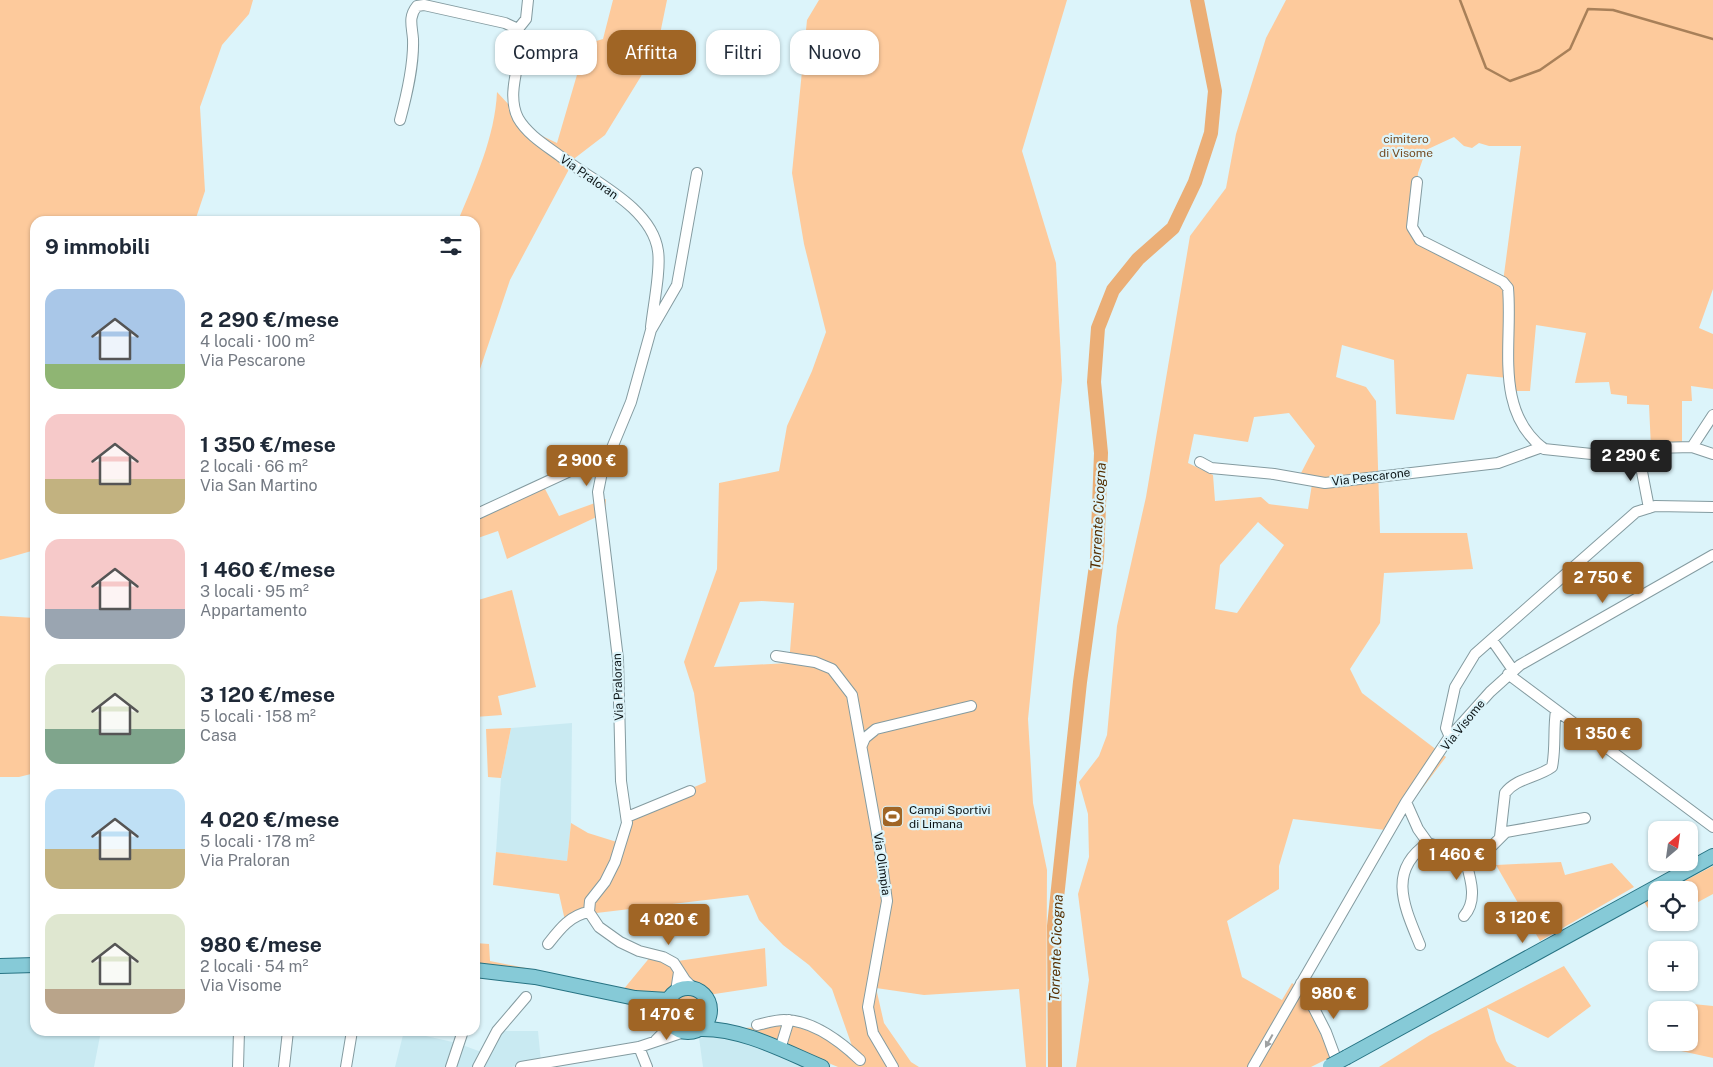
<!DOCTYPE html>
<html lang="it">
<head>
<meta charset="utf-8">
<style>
  body { margin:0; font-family:"Public Sans",sans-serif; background:#f6f6f7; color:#1f2937; height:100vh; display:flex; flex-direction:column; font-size:19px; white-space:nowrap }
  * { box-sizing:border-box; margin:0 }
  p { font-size:16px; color:#747a83 }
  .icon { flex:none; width:28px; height:28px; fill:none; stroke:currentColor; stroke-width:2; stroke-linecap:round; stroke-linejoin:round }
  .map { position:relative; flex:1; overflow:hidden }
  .drawer { position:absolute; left:30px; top:216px; width:450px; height:820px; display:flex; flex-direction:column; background:#fff; border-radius:15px; box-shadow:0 1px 4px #0004 }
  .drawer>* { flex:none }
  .banner { position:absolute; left:495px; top:30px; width:475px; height:45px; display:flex; gap:10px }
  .needle { width:32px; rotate:29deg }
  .controls { position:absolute; left:1648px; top:821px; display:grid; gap:10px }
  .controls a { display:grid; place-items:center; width:50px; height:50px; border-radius:10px; background:#fff; box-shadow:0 1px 4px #0004; font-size:25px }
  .price { position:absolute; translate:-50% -42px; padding:0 11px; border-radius:5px; background:#a06525; color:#fff; font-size:16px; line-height:32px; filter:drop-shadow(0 1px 2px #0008) }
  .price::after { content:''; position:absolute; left:50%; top:30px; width:15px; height:11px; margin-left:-8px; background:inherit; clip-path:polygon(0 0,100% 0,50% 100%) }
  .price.active { background:#222; color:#fff }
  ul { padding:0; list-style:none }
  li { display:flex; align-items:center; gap:15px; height:125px; padding:0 15px }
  li span { display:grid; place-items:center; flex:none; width:140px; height:100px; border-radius:15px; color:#555 }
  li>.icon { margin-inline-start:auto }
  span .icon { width:60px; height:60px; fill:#fffc; stroke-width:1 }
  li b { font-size:21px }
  h2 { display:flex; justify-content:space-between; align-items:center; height:60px; padding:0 15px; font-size:21px }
  .chip { padding:0 18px; border-radius:15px; background:#fff; box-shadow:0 1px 4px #0004; font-size:18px; line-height:45px }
  .chip.active { background:#a06525; color:#fff }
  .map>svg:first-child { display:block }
</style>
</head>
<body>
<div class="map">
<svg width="1713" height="1067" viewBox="0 0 1713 1067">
  <rect width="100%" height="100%" fill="#dcf4fa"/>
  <path fill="#c9eaf2" d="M572 723 571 823 567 861 496 852 501 778 511 728Z
    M0 969H35V1031H101L94 1067H0Z
    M696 1016 744 1028 831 1064 830 1067H703Z
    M404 1031 457 1043 484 1053 498 1031H538L541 1062 511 1067H395Z"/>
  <path fill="#fdca9c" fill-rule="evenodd" d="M0 0H253L249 14 222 45 200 107 205 191 195 221H35V550L0 560Z
    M613 0H667L659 39 645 38 643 73 605 135 575 158 510 280 475 384V221H458C475 180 495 137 497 92L534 132 557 143 586 44 603 39Z
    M819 0H1067L1022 151 1056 263 1062 380 1028 719 1033 803 1047 870 1046 1067H1026L1019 989 924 995 876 988 884 1023 911 1062 919 1067H838L744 1028 791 1025 852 1046 832 989 809 965 783 945 759 920 748 895 588 914 566 925 559 894 493 885 496 852 567 861 571 823 588 833 620 843 624 817 706 782 694 693 684 662 717 569 719 483 779 471 787 426 812 371 826 332 804 244 792 173 807 20ZM762 601 794 603 789 663 714 667 740 602Z
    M1286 0H1713V289L1699 328 1713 334V389L1691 386 1692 401H1682V445L1651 448 1649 405 1627 404V396L1611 394 1609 382 1575 383 1586 333 1536 325 1530 391H1508V378L1467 374 1454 420 1396 414 1394 360 1342 345 1336 377 1366 387 1376 401 1380 533H1467L1473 569 1384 573 1380 623 1350 669 1362 693 1446 757 1412 802 1394 831 1293 819 1279 866V889L1227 921 1242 977 1282 1000 1292 983 1300 989 1331 1057 1311 1067H1076L1089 980 1078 894 1089 857 1088 814 1079 782 1099 756 1107 735 1117 626 1146 497 1190 236 1226 188 1236 134 1266 38ZM1454 137 1464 146 1472 148 1479 143 1489 146H1521L1503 282 1414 233 1418 173 1426 150ZM1289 413 1315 446 1300 475 1313 478 1308 509 1269 504 1261 497 1215 501 1213 475 1188 463 1194 434 1248 442 1254 417ZM1258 522 1284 545 1237 613 1215 609 1220 565Z
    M544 487 559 516 606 499 605 513 507 559 498 531 475 539V519Z
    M512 590 536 687 498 696 502 715 475 717V601Z
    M0 616 35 618V773L19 777H0Z
    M511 728 501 778 488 777 486 729Z
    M1561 862 1565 875 1612 863 1634 887 1540 941 1496 865Z
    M1713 866V894L1689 907V890H1667Z
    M1656 896V921L1644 902Z
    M475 943 489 944 490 961 536 970 533 975 475 973Z
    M765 948 767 986 708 995 712 1021 701 1018 693 1025H685L675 1018 673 1009 618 996 651 956 678 961Z
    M1564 966 1591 1006 1548 1038 1487 1008 1496 1041 1506 1061 1517 1067H1379L1430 1035Z
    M1693 1004 1713 1006V1058L1672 1049 1660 1043 1689 1042V1010H1677Z"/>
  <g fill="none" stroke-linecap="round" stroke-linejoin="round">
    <path stroke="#a88059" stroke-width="2.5" d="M1460 0 1486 68 1510 81 1540 70 1570 49 1588 9 1613 10 1713 39"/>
    <path stroke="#ebae76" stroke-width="14" d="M1055 1067 1054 926 1080 682 1097 558 1101 453 1094 382 1098 328 1113 290 1138 259 1173 228 1195 182 1211 133 1215 91 1197 0"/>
    <defs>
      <path id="minor" d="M518 29 526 19 528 0
        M400 120C407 94 414 65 413 39 412 26 408 17 417 6L424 5 505 23 518 29C529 49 503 88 518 118 527 134 545 145 560 156 592 181 652 207 658 251 661 270 653 307 651 327
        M1417 182 1412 227 1420 240 1503 282 1508 288C1513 343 1493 410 1544 449L1601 455 1654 448 1692 447 1713 454
        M1692 447 1713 415
        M1638 451 1649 508
        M1200 462 1211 468 1274 474 1325 483 1498 463 1542 447
        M475 515 583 465 609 455
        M1492 640 1513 670
        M776 656 815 662 832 669 852 695 880 850 887 901 868 1007 873 1033 893 1067
        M1508 674 1713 827
        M1450 737 1446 728 1455 687 1475 654 1636 512 1655 506 1713 507
        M862 745 865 738 876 729 971 706
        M1406 802 1418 829 1428 843 1455 852 1492 846 1506 832 1585 818
        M627 817 690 791
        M1500 837 1505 793C1516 778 1537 778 1552 767 1556 748 1553 729 1556 711
        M1463 851C1468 872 1480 898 1464 916
        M548 944C559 930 570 915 589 912
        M1420 945C1405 908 1386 871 1428 843
        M1301 983 1326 1032 1339 1067
        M694 989 685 980 674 963 663 957 639 951 620 942 599 927 589 912 590 901 605 882 615 862 627 823 621 781 618 659 598 492 602 472 631 402 651 330 677 285 697 173
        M676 991 679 972
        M757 1025C766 1023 775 1020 784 1020 812 1020 841 1042 860 1060
        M656 1040 666 1030 669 1022
        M639 1047 647 1067
        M780 1049 789 1020
        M238 1067 239 1031
        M284 1067 288 1031
        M346 1067 352 1031
        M451 1067 463 1031
        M478 1067 497 1031 526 997
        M521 1067 639 1047 684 1032
        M1253 1067 1406 802 1448 739 1490 692 1520 665 1713 555"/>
      <path id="major" d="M0 966 35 965
        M475 970 535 977 635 998 668 1000
        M666 1010a22 22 0 1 1 44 0a22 22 0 1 1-44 0Z
        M700 1029C742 1028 784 1051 822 1067
        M1347 1057 1713 856"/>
    </defs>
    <use href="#minor" stroke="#849ba0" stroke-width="12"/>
    <use href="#major" stroke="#277383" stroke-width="16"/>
    <use href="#minor" stroke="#fff" stroke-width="10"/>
    <use href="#major" stroke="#86cad7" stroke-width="14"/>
    <defs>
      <path id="major-bridge" d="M1330 1066 1347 1057"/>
    </defs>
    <use href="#major-bridge" stroke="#277383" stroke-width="16" stroke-linecap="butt"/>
    <use href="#major-bridge" stroke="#86cad7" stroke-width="14"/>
  </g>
  <defs><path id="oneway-solid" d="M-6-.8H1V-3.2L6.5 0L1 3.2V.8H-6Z" transform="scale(1.25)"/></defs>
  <use fill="#9ea1a2" href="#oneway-solid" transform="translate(1269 1041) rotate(119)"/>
  <defs>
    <symbol id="stadium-square" viewBox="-11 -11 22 22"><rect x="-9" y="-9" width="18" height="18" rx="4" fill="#a06525" stroke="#dcf4fa"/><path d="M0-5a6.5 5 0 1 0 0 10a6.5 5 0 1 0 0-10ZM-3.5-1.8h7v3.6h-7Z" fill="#fff"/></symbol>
  </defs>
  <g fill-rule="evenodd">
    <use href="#stadium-square" x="880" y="804" width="25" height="25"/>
  </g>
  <g text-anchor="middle" stroke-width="4.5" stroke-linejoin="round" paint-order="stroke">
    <g font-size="12" fill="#764d24" stroke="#dcf4fa">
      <text x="1406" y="143">cimitero<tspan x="1406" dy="14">di Visome</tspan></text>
    </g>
    <g font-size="12" fill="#0c1416" stroke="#dcf4fa">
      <text transform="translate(589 177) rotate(35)" y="4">Via Praloran</text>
      <text transform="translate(1371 477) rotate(-7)" y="4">Via Pescarone</text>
      <text transform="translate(618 687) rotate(-92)" y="4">Via Praloran</text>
      <text transform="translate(1463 725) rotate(-51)" y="4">Via Visome</text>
      <text transform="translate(882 864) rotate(82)" y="4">Via Olimpia</text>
    </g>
    <g font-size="12" fill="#0c1416" stroke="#dcf4fa" text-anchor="start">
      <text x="909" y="814">Campi Sportivi<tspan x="909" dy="14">di Limana</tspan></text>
    </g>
    <g font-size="14" font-style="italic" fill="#552e00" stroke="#dcf4fa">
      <text transform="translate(1098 516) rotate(-87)" y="5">Torrente Cicogna</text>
      <text transform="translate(1056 948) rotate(-88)" y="5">Torrente Cicogna</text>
    </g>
  </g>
</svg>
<div class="controls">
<a><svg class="needle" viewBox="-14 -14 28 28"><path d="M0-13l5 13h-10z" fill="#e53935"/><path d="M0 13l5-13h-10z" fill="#747a83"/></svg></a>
<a><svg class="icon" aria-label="locate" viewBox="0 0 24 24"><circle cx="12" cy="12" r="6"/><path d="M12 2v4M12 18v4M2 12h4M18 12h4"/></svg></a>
<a>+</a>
<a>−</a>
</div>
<b class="price active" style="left:1631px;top:482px">2 290 €</b>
<b class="price" style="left:587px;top:487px">2 900 €</b>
<b class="price" style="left:1603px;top:604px">2 750 €</b>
<b class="price" style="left:1603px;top:760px">1 350 €</b>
<b class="price" style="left:1457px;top:881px">1 460 €</b>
<b class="price" style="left:1523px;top:944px">3 120 €</b>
<b class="price" style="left:669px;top:946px">4 020 €</b>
<b class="price" style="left:1334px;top:1020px">980 €</b>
<b class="price" style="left:667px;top:1041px">1 470 €</b>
<div class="banner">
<a class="chip">Compra</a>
<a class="chip active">Affitta</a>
<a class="chip">Filtri</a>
<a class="chip">Nuovo</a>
</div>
<section class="drawer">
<h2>9 immobili<svg class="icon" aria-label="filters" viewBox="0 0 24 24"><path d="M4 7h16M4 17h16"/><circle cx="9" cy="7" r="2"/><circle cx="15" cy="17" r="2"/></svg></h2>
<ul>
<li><span style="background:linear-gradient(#a9c7e8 75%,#8fb573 0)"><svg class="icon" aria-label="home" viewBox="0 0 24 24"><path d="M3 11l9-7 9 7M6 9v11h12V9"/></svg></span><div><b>2 290 €/mese</b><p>4 locali · 100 m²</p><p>Via Pescarone</p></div></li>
<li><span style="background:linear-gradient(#f6c9c9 65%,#c2b280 0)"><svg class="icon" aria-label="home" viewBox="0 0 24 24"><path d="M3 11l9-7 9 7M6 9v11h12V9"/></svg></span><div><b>1 350 €/mese</b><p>2 locali · 66 m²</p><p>Via San Martino</p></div></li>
<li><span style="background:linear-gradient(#f6c9c9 70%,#9aa5b1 0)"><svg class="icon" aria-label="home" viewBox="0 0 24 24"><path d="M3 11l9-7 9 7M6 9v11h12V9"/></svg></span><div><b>1 460 €/mese</b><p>3 locali · 95 m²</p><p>Appartamento</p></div></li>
<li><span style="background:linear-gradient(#dfe7d0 65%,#7fa58c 0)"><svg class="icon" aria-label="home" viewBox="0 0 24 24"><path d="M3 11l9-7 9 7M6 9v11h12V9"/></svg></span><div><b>3 120 €/mese</b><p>5 locali · 158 m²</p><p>Casa</p></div></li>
<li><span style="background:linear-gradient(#bfe0f5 60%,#c2b280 0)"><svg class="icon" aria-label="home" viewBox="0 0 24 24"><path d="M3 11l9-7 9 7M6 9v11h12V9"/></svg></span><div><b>4 020 €/mese</b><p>5 locali · 178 m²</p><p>Via Praloran</p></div></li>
<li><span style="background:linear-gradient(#dfe7d0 75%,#b9a48a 0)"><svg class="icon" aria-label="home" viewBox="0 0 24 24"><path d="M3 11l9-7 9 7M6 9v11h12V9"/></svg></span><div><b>980 €/mese</b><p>2 locali · 54 m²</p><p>Via Visome</p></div></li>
</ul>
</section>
</div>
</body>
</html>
